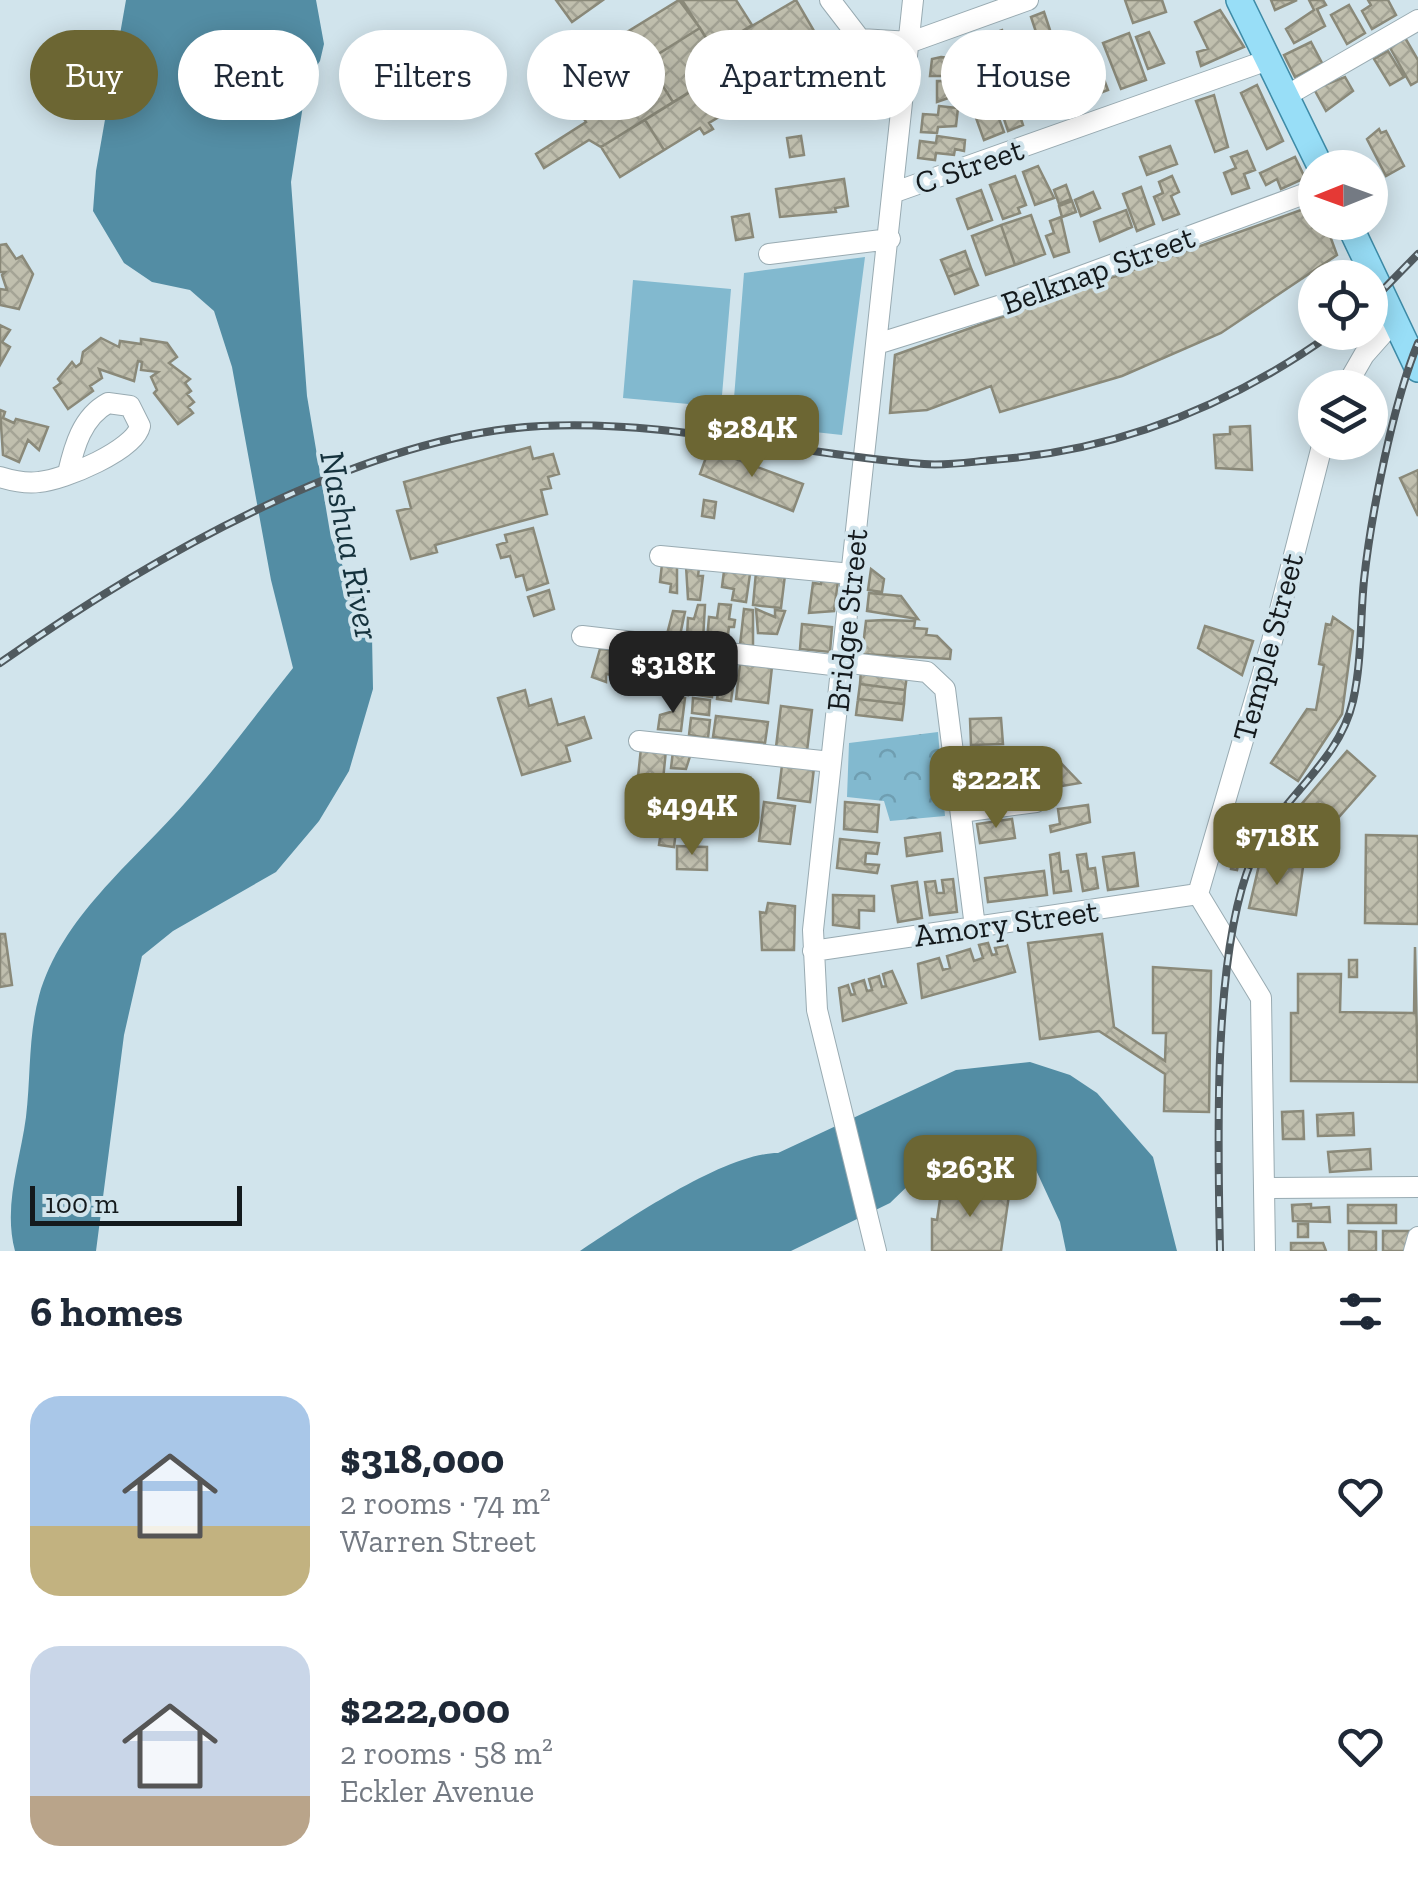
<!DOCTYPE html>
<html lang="en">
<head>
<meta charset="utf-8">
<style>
  body { margin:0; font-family:"Zilla Slab",serif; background:#f6f6f7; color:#1f2937; height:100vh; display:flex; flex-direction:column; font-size:38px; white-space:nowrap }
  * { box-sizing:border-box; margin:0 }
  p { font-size:32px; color:#747a83 }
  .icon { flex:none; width:55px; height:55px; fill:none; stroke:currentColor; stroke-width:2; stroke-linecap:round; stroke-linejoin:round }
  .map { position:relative; height:1251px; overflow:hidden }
  .details { display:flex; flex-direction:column; background:#fff; flex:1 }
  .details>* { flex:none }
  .banner { position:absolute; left:30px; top:30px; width:1360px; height:90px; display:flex; gap:20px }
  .needle { width:65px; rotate:269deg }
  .controls { position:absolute; left:1298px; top:150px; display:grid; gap:20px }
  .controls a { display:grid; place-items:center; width:90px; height:90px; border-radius:50%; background:#fff; box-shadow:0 5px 25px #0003; font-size:50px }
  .scale { position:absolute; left:30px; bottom:25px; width:212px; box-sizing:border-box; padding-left:10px; border:5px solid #141a1d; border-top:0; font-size:28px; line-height:35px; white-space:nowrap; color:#141a1d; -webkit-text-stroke:8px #d1e4ec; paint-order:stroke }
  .price { position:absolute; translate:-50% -85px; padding:0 22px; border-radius:20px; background:#6c6633; color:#fff; font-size:32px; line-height:65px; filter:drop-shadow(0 2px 5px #0008) }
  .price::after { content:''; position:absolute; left:50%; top:60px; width:30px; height:22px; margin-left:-15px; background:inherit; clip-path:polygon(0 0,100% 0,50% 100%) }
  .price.selected { background:#222; color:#fff }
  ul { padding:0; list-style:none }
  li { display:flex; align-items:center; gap:30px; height:250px; padding:0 30px }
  li span { display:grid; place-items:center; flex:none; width:280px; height:200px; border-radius:30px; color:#555 }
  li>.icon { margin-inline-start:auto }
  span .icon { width:120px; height:120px; fill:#fffc; stroke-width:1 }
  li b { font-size:42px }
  h2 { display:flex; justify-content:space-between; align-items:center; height:120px; padding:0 30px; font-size:42px }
  .tag { padding:0 35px; border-radius:45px; background:#fff; box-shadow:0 5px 25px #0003; font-size:35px; line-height:90px }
  .tag.selected { background:#6c6633; color:#fff }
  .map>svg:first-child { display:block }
</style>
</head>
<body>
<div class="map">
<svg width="1418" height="1251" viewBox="0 0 1418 1251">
  <defs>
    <pattern id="park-crowns" width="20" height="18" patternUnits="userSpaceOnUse" patternTransform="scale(2.5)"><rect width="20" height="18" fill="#82b9cf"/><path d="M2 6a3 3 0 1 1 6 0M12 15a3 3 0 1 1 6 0" fill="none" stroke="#6f9eb1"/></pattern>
    <pattern id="building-cross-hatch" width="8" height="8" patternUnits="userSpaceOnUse" patternTransform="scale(2.5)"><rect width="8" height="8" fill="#c0bfae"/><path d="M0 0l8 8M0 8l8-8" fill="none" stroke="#a4a495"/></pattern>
  </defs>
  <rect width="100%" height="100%" fill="#d1e4ec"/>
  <path fill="#82b9cf" d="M865 257 842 435 732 423 744 273Z
    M633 280 731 289 721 407 623 398Z"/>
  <path fill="url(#park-crowns)" d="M938 732 945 816 890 821 884 801 847 797 849 743Z"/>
  <path fill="#538da4" d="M126 0H316L324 44 320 61 307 80 291 182 307 396 331 538 372 636 373 689 349 771 319 821 276 872 173 931 142 956 124 1035 96 1251H15C3 1206 20 1162 26 1117 31 1076 28 1037 39 996 61 918 132 863 184 804 222 761 257 713 293 668L271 580 232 367 214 311 190 290 152 282 124 263 93 211 96 171Z
    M1030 1062 1070 1075 1097 1093 1153 1157 1177 1251H1066L1060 1222 1035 1168 998 1143 946 1149 890 1203 791 1251H580C627 1220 725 1153 778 1153L956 1070Z"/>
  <path fill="url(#building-cross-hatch)" stroke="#8a8979" stroke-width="2.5" d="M556 0H603L572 22Z
    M679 0 700 28 647 61 673 102 601 147 589 140 544 168 536 154 586 122 575 104 568 108 546 73 566 61 570 67 609 38 622 35Z
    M682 0H736L752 25 713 49Z
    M796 0 817 36 736 86 713 49Z
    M1125 0H1162L1166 12 1133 23Z
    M1271 0H1297L1275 10Z
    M1309 0H1323L1326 5 1317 9 1325 26 1294 43 1286 29 1314 10Z
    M1368 0H1388L1396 15 1372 29 1362 11 1371 5Z
    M1349 5 1365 33 1347 44 1331 15Z
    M1220 10 1244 47 1201 66 1197 52 1208 49 1195 22Z
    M1044 12 1050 30 1037 35 1031 17Z
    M700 28 726 70 673 102 647 61Z
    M1002 30 1012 58 985 68 975 40Z
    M1149 32 1164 63 1148 69 1136 37Z
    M1129 33 1146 80 1121 89 1103 43Z
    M1404 36 1418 60V81L1411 85 1389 46Z
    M1311 42 1322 63 1295 77 1284 55Z
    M1091 45 1108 90 1084 99 1068 57Z
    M1042 51 1046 63 1027 70 1023 58Z
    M1388 51 1404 77 1390 85 1374 59Z
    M941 57 969 60 968 76H930L932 59Z
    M1025 72 1031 87 1022 91 1016 76Z
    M1345 77 1353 91 1326 111 1314 89Z
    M937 81H954V96L937 102Z
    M1057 83 1061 95 1057 97 1058 113 1042 115 1033 92Z
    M703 84 722 115 709 123 713 129 704 134 700 128 664 150 645 120Z
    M1257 85 1283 141 1267 149 1241 93Z
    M1023 93 1031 112 1020 116 1023 125 1008 131 1000 107Z
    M1214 95 1228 147 1215 152 1196 101Z
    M991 97 1004 132 984 140 971 104Z
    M939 106 958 108 956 126 938 127 937 133 921 132 923 114 938 115Z
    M645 120 664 150 620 177 601 147Z
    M1379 129 1381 133 1386 131 1404 166 1386 176 1367 139Z
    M801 136 804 155 790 157 787 138Z
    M937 136 965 140 964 151 955 149 954 155 936 153 935 160 918 158 920 141 936 143Z
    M1170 146 1177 164 1147 175 1140 157Z
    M1247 151 1255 170 1244 174 1249 188 1232 194 1224 173 1236 168 1231 157Z
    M1295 157 1305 178 1281 189 1277 179 1266 185 1260 173Z
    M1038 166 1054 198 1035 205 1023 172Z
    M1015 176 1026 205 1018 208 1020 213 1003 219 990 185Z
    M1172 176 1179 192 1171 196 1179 214 1163 220 1154 197 1163 193 1159 182Z
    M844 179 848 206 835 208 836 212 780 217 776 189Z
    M1066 185 1071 199 1059 204 1054 190Z
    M1141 187 1154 224 1137 231 1123 194Z
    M981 190 992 220 968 229 957 199Z
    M1093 192 1100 208 1081 216 1075 200Z
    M1072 201 1076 212 1062 217 1059 206Z
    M1315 205V222H1325L1337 255 1221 333 1122 376 1000 412 991 386 927 410 890 413 895 355Z
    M1126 210 1132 227 1100 241 1094 222Z
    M749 214 753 237 736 240 732 217Z
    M1031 215 1045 254 1015 265 1001 225Z
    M1061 217 1069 252 1054 257 1046 236 1054 233 1050 221Z
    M1001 225 1015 265 986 275 972 236Z
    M6 244 16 259 22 256 33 274 19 309 0 305V289L7 290 2 275 5 272H0V245Z
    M965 251 971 268 948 277 941 260Z
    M971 268 978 285 955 294 948 277Z
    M0 325 10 330 2 342 10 347 0 365Z
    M101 338 119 347 120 341 141 344V339L167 343 177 357 169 363 190 379 185 383 191 391 187 394 194 402 188 407 193 413 178 424 154 393 157 390 151 377 158 372 141 370 142 362 138 361 134 381 99 369 102 378 90 386 93 391 68 409 54 388 61 383 58 379 72 362 76 367 81 363 83 352Z
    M0 410 5 412 3 418 14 423 16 419 48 427 39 450 28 440 19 462 3 455Z
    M1250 426 1252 470 1216 468 1214 435 1230 434V427Z
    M530 447 533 459 553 454 559 474 548 477 551 488 541 490 547 514 435 545 437 552 411 559 397 511 411 508 404 482Z
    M709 449 803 484 793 511 700 474Z
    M1418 470V516L1400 478Z
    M704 500 716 502 714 518 702 516Z
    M533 528 548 583 527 590 523 575 516 577 510 556 501 558 497 545 507 542 505 535Z
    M662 564 677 565V593L670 592 671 584 660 582Z
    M686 566 699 568 698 576H703L700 600 688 599Z
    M871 569 884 579 882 592 868 590Z
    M724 571 750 574 746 602 732 600 734 589 722 587Z
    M756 572 785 575 781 608 753 605Z
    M822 578 838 581 834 611 809 613 813 583 821 584Z
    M549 590 554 609 534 616 528 597Z
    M869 593 901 596 918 619 867 611Z
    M719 604 731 605 729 619 735 620 734 627H729L727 642 707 640 709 617 717 618Z
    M698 605H705L703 640 687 636 688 618 694 619Z
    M744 609 753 610V646L740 645Z
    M756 609 775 617V610L785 611 777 634 758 633Z
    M673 611 685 612 679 640 666 638Z
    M1333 617 1353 631 1342 714 1298 781 1271 763 1307 709 1316 710 1324 665 1319 664 1326 624 1331 625Z
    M884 620 915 621 914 628 927 629 926 635 937 636 951 650 950 659 862 654 866 621Z
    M802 624 832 627 830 652 800 649Z
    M1205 626 1253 641 1242 675 1198 648Z
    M600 649 614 650 612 675 606 674V682L592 677Z
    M620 651 642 653 634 687 623 686 625 675 618 674Z
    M645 652 658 653 653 693 639 692Z
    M680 655 692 656 688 695 662 692 663 683 681 685Z
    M701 659 716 660 712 697 697 695Z
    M740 664 772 667 768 703 736 699Z
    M861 670 907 675 905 690 860 684Z
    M860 684 905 690 904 704 858 699Z
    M719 686 733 687 731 701 717 699Z
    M525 690 529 706 551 699 558 725 584 717 591 738 566 746 570 761 522 775 498 698Z
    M671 696 685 698 681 731 658 729 660 715 674 711Z
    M693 698 710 700 709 715 692 713Z
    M858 699 904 704 902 720 856 715Z
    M781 706 812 710 807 751 776 747Z
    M716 716 768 722 765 743 713 737Z
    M691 718 710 720 708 738 689 735Z
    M1001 718 1003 744 971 745 970 719Z
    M641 748 666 750 663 780 638 777Z
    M673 751 691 753 686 769 671 768Z
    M1347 751 1375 776 1309 851 1282 827Z
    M1058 760 1080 783 1038 790 1034 763Z
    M782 765 814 768 810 802 778 798Z
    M989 765 991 777 1026 771 1028 788 978 796 974 768Z
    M667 783 699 787 697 804 665 800Z
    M764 802 795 806 790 844 759 841Z
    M845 802 879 805 877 832 844 829Z
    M665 804 679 806 674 847 659 845Z
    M1088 805 1090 822 1051 832 1050 826 1060 824 1058 809Z
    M1012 819 1015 838 980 843 977 824Z
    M1234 823 1250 828 1248 835 1244 834 1237 870 1231 869Z
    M940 833 942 851 907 856 905 838Z
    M1366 835 1418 836V924L1365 923Z
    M840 839 879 843 877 854 866 853 865 864 879 865 877 873 837 868Z
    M677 846 707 847V870L677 869Z
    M1059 853 1061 872 1068 871 1071 891 1054 893 1050 855Z
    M1134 853 1138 886 1108 890 1103 857Z
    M1086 854 1088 869 1095 868 1098 888 1083 891 1077 855Z
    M1260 861 1303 867 1296 915 1249 908Z
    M1044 871 1047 895 988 902 985 878Z
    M953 879 957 912 930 915 925 882 935 881 937 893H944L942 880Z
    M917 882 922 918 898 922 892 886Z
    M833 895 874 896V911L859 910V928L833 925Z
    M768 903 795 906 794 950H762L760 912 766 913Z
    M0 934H5L12 985 0 987Z
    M1102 934 1114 1027 1165 1061 1166 1033H1153V967L1211 971 1209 1112 1164 1111 1165 1074 1099 1031 1040 1039 1028 943Z
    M988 943 992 955 997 954 995 948 1007 945 1015 972 922 998 918 964 939 958 943 970 950 968 947 956 970 949 974 961 983 958 979 945Z
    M1415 947 1418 1082 1291 1081V1013H1298V974H1341L1340 1012 1414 1013Z
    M1349 960H1357V977H1349Z
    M892 971 906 1003 843 1021 839 988 848 985 851 995 855 994 852 984 864 980 867 991 872 990 869 979 879 976 882 987 886 986 883 974Z
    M1303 1111 1304 1139H1283L1282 1112Z
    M1353 1113 1354 1135 1318 1136 1317 1115Z
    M1370 1149 1371 1169 1330 1172 1328 1152Z
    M970 1181 983 1182 982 1191 1009 1195 1001 1251H932V1219L937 1220 942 1186 969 1189Z
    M1311 1204V1208L1329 1207 1330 1222 1293 1221 1292 1205Z
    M1348 1205H1396V1223H1348Z
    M1298 1224H1308V1237H1298Z
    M1349 1231 1376 1232V1251H1349Z
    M1383 1231H1409V1251H1383Z
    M1291 1243H1323L1326 1251H1291Z"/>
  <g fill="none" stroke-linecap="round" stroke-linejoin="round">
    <defs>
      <path id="minor" d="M830 0 860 39 911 42 1028 0
        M1286 96 1418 20
        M895 192 1268 60
        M769 254 890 239
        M880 343 1008 303 1315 190
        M1345 388 1364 355 1395 320
        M0 477C13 481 26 484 39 482 64 480 135 450 140 426L130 406 108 403C82 417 74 447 68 473
        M660 556 852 574
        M582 636 841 666
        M842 662 927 672 945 689 975 927
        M639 741 831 762
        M961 812 1036 802
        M813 951 1198 894
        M1265 1188 1418 1187
        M876 1251 817 1010 813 930 913 0
        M1265 1251 1261 998 1198 894 1272 641 1323 442
        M1414 1251 1418 1237"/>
      <path id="major" d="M1239 0 1321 168
        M1348 222 1418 369"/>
    </defs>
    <use href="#minor" stroke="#99abb2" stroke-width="22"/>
    <use href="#major" stroke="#3e8ba7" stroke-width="28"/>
    <use href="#minor" stroke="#fff" stroke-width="20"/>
    <use href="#major" stroke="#98def7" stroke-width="25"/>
    <defs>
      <path id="rail" d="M1370 303 1418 254
        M0 663C145 561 361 435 541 426 670 419 796 455 924 464 946 466 970 462 992 460 1117 451 1232 405 1334 332
        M1220 1251C1218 1145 1212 954 1252 859 1277 799 1338 766 1353 701 1362 661 1360 620 1364 580 1371 515 1393 403 1418 343"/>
    </defs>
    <use href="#rail" stroke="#505a5f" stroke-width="8"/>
    <use href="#rail" stroke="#d1e4ec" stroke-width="4" stroke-dasharray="11" stroke-linecap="butt"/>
  </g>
  <g text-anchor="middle" stroke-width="8" stroke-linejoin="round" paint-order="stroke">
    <g font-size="32" fill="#141a1d" stroke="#d1e4ec">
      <text transform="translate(969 166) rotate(-19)" y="11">C Street</text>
      <text transform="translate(1098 270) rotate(-20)" y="11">Belknap Street</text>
      <text transform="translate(847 620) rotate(-84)" y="11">Bridge Street</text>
      <text transform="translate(1268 647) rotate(-75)" y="11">Temple Street</text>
      <text transform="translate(1006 923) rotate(-8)" y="11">Amory Street</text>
    </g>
    <g font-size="35" font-style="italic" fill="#15323d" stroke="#d1e4ec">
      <text transform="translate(350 545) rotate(79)" y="12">Nashua River</text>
    </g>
  </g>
</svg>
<div class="controls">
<a><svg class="needle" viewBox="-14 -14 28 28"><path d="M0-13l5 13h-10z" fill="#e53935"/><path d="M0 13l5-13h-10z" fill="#747a83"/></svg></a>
<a><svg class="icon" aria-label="locate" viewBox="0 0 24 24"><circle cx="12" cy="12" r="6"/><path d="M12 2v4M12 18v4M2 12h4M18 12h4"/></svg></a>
<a><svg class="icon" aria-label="layers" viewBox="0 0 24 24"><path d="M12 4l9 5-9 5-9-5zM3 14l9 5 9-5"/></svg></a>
</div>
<div class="scale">100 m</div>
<b class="price" style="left:752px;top:480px">$284K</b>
<b class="price selected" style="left:673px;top:716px">$318K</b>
<b class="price" style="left:996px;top:831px">$222K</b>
<b class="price" style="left:692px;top:858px">$494K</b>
<b class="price" style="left:1277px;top:888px">$718K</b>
<b class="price" style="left:970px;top:1220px">$263K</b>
<div class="banner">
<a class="tag selected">Buy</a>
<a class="tag">Rent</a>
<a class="tag">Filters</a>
<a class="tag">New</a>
<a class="tag">Apartment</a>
<a class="tag">House</a>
</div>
</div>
<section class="details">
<h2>6 homes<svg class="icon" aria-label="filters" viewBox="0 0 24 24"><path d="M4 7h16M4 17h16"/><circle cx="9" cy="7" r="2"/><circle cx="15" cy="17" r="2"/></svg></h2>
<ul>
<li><span style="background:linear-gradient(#a9c7e8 65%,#c2b280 0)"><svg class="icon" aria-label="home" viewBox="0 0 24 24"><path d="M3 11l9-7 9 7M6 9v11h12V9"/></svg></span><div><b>$318,000</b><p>2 rooms · 74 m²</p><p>Warren Street</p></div><svg class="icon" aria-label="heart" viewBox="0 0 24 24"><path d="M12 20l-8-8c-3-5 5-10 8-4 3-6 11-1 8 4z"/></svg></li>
<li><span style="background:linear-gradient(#c9d6e8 75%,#b9a48a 0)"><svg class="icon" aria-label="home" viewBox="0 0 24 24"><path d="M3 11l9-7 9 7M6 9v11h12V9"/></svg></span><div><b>$222,000</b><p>2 rooms · 58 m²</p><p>Eckler Avenue</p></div><svg class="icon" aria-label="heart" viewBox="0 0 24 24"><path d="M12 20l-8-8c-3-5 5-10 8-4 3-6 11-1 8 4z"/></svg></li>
</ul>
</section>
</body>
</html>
